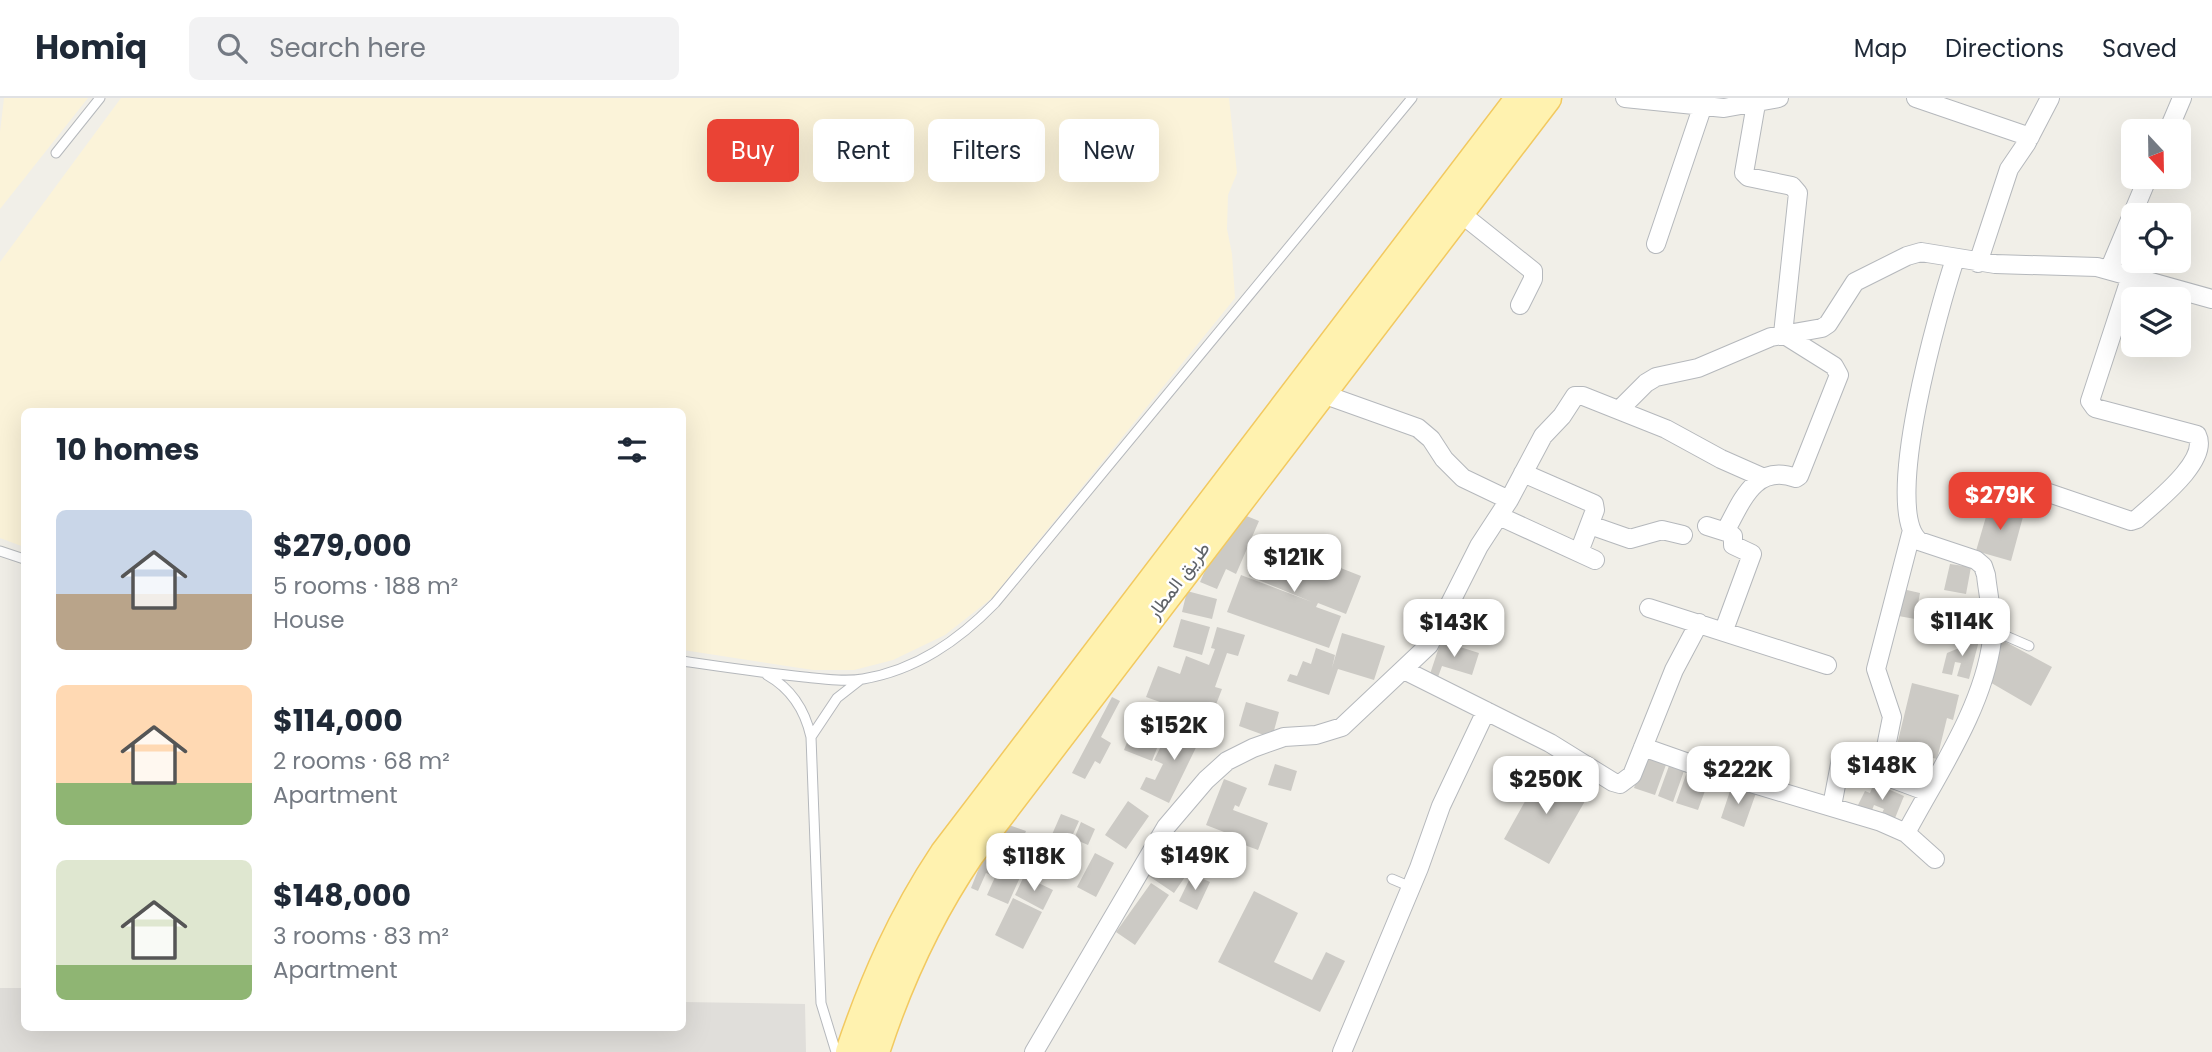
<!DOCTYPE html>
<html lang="en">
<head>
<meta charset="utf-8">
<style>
  body { margin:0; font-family:Poppins,Vazirmatn,sans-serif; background:#f2f2f3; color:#1f2937; height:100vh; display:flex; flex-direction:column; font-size:26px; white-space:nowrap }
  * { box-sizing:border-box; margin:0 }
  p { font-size:23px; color:#747a83 }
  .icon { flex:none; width:38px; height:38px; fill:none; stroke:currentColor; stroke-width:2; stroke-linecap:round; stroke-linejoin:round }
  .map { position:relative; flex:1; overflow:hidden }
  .sheet { position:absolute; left:21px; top:310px; width:665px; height:623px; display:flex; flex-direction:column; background:#fff; border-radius:10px; box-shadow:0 7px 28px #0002 }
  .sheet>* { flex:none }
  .top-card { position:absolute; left:707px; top:21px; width:665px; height:63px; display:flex; gap:14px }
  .needle { width:46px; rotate:158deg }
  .buttons { position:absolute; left:2121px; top:21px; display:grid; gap:14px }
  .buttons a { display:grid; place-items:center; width:70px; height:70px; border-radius:10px; background:#fff; box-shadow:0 7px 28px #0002; font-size:35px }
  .price { position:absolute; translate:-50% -60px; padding:0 16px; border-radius:14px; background:#fff; color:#222; font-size:23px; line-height:46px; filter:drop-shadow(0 2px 4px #0008) }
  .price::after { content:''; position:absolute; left:50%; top:42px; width:21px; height:16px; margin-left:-10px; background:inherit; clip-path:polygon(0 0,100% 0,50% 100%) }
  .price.selected { background:#ea4335; color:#fff }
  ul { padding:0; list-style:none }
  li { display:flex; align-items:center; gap:21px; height:175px; padding:0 35px }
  li span { display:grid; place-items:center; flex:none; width:196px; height:140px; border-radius:10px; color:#555 }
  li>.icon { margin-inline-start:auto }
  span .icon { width:84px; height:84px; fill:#fffc; stroke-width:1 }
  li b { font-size:30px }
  h2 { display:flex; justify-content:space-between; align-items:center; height:84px; padding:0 35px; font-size:30px }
  .pill { padding:0 24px; border-radius:10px; background:#fff; box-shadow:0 7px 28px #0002; font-size:24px; line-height:63px }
  .pill.selected { background:#ea4335; color:#fff }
  header { display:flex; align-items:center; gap:42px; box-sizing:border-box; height:98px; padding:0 35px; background:#fff; border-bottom:2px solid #e0e1e3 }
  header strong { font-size:33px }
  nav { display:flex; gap:38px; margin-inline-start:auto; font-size:24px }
  .search { width:490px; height:63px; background:#f2f2f3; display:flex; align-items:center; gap:18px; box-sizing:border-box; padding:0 24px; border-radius:10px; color:#747a83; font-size:26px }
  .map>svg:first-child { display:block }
</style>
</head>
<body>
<header>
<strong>Homiq</strong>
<div class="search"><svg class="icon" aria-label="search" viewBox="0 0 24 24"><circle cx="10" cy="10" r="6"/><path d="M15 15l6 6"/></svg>Search here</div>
<nav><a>Map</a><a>Directions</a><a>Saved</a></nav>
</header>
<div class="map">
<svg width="2212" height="954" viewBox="0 0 2212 954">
  <rect width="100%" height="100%" fill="#f1efe8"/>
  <path fill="#e0deda" d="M0 890H24V929H682L683 904 805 906 806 954H0Z"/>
  <path fill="#fbf3d9" d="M4 0H88L0 111V34Z
    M121 0H1229L1237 75 1228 97 1227 131 1232 156 1235 200 992 500 945 537 893 562 854 572H813L683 552 682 313H24V449L0 440V164Z"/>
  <path fill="#cccac5" d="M1990 405 2024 415 2011 463 1976 453Z
    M1244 417 1259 423 1236 476 1226 471 1217 491 1200 484 1209 464Z
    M1264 440 1361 478 1346 516 1318 505 1316 509 1341 518 1329 550 1227 514 1241 477 1312 504 1249 478Z
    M1950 466 1971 469 1966 496 1944 492Z
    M1898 490 1920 495 1915 521 1893 517Z
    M1187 493 1217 501 1212 521 1182 514Z
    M1181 521 1210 529 1202 557 1173 549Z
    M1217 529 1245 537 1238 558 1227 555 1215 589 1222 591 1210 622 1146 599 1158 568 1180 576 1186 558 1209 567 1215 551 1211 550Z
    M1342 535 1385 548 1374 582 1338 571 1329 597 1287 583 1290 576 1297 578 1303 563 1311 566 1316 550 1335 557 1332 570Z
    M1968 536 1980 539 1969 581 1957 578 1961 565 1955 564 1952 577 1942 575 1947 555 1959 550 1964 551Z
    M2002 542 2052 569 2031 608 1988 583Z
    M1441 543 1479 555 1472 577 1442 568 1438 579 1430 576Z
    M1912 585 1959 597 1953 622 1947 620 1937 661 1896 651Z
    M1112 599 1120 603 1101 639 1111 645 1100 666 1095 663 1085 681 1072 675Z
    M1246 604 1279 614 1272 640 1239 628Z
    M1142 606 1170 617 1152 663 1124 652Z
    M1184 621 1205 631 1169 705 1140 691 1146 679 1155 682 1163 666 1154 662 1161 648 1170 652Z
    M1645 657 1667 664 1655 697 1634 690Z
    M1670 665 1685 670 1673 704 1658 698Z
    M1275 666 1297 673 1291 693 1268 687Z
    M1543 671 1589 696 1549 766 1504 741Z
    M1688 671 1710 679 1698 712 1676 705Z
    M1224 681 1247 690 1239 709 1235 707 1233 712 1268 725 1258 752 1223 739 1224 734 1206 727Z
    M1874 685 1904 698 1893 725 1880 719 1884 711 1874 707 1871 715 1857 709 1865 693 1870 695Z
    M1732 687 1756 695 1744 729 1721 720Z
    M1128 703 1149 718 1126 751 1105 737Z
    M1061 716 1079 723 1053 780 1036 773Z
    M1081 724 1095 731 1088 747 1074 741Z
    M1009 727 1026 733 1017 755 1023 758 1018 769 995 760Z
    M1188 735 1206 748 1174 795 1143 774 1167 738 1179 747Z
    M1095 755 1114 765 1096 799 1077 789Z
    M983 760 1021 777 1008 806 987 797 995 779 986 775 978 793 971 790Z
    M1192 776 1210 784 1197 812 1179 803Z
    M1024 778 1053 792 1043 812 1015 797Z
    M1151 785 1169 797 1135 847 1116 834Z
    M1254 793 1298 815 1274 864 1312 882 1326 854 1345 863 1320 914 1218 864Z
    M1013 800 1042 814 1023 851 995 837Z"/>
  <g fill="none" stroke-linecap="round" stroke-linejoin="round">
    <defs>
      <path id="lane" d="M56 55 100 0
        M0 453 24 461
        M1992 532 2029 548
        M682 563C723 569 763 575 804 579 823 581 844 584 863 581 916 572 958 543 995 505L1412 0
        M767 577C792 591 805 612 811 639L821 905 836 954
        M811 639 837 600 860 582
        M1392 781 1411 789"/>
      <path id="street" d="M1625 0 1724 10 1779 0
        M1916 0 2030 39
        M2168 33 2182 0
        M1459 114 1533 173V181L1520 207
        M1656 146 1703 7
        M1978 165 2009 71 2026 46 2050 0
        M2109 172 2148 79
        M1320 295 1418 330 1431 341 1444 361 1463 380 1509 402
        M1619 312 1646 285 1656 279 1698 270 1771 239 1822 230 1828 226 1855 184 1907 158 1921 154 1995 166 2097 169 2212 201
        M1523 375 1594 406 1595 412 1579 454
        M2040 392 2131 423 2137 421C2154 405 2210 363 2197 337L2095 310 2090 303 2131 178
        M1499 418 1595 462
        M1590 427 1630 441 1662 432 1683 437
        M1707 428 1726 434
        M1911 436 1876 571 1892 619 1881 674 1885 678 1928 694
        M1649 510 1827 567
        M1724 532 1752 456 1733 447V438L1726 432C1742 403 1755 365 1796 380L1799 378 1839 277 1834 268 1783 236 1798 95 1792 88 1748 79 1744 75 1756 6
        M1404 572 1550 645 1613 684 1620 686 1632 677 1674 572 1699 525
        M1643 649 1714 674 1881 724 1906 735 1935 761
        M1832 708 1841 661
        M1906 735C1938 675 1983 610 1992 542 1994 521 1988 497 1986 477L1983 468 1976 462 1919 443C1881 410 1940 207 1955 161
        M1034 954 1166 729 1206 682 1227 663 1253 650 1284 639 1316 637 1342 629 1429 547 1479 448 1509 402 1543 338 1562 318 1575 298H1583L1666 331 1721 361 1764 380
        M1342 954 1419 770 1441 708 1486 613"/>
      <path id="primary" d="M850 954C874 883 902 819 944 756L1520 0
        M875 954C898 883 928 818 970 756L1547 0"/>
    </defs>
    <use href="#lane" stroke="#b5b8bc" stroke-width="11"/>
    <use href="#street" stroke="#b5b8bc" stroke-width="20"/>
    <use href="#primary" stroke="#f2c960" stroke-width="31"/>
    <use href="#lane" stroke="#fff" stroke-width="9"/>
    <use href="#street" stroke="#fff" stroke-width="18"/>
    <use href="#primary" stroke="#fff2af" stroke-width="28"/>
  </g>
  <g text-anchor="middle" stroke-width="5" stroke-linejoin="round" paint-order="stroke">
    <g font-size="19" fill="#5f6368" stroke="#fff">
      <text transform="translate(1178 482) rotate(-53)" y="7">طريق المطار</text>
    </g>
  </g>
</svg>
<div class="buttons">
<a><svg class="needle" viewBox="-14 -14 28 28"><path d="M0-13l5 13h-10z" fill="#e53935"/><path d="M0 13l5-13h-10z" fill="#747a83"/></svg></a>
<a><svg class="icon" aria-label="locate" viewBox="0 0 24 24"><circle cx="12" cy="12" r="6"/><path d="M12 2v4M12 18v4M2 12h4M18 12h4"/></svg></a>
<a><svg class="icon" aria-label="layers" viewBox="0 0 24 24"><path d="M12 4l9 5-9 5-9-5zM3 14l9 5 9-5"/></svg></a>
</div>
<b class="price selected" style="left:2000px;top:434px">$279K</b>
<b class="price" style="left:1294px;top:496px">$121K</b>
<b class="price" style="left:1962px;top:560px">$114K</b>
<b class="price" style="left:1454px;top:561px">$143K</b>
<b class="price" style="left:1174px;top:664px">$152K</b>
<b class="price" style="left:1882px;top:704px">$148K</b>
<b class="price" style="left:1738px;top:708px">$222K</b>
<b class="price" style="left:1546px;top:718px">$250K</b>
<b class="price" style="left:1195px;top:794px">$149K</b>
<b class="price" style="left:1034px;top:795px">$118K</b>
<div class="top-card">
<a class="pill selected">Buy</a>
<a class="pill">Rent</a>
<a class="pill">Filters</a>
<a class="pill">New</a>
</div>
<section class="sheet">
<h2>10 homes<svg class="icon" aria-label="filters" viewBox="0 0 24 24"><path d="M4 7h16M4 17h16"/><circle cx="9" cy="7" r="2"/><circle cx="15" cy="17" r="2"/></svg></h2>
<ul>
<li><span style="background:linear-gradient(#c9d6e8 60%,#b9a48a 0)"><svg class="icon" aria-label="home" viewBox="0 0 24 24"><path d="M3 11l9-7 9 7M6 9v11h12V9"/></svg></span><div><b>$279,000</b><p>5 rooms · 188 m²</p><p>House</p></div></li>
<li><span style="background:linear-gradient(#ffd9b3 70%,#8fb573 0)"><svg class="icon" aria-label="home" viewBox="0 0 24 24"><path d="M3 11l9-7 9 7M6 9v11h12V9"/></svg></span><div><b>$114,000</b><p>2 rooms · 68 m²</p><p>Apartment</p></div></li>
<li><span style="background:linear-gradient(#dfe7d0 75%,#8fb573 0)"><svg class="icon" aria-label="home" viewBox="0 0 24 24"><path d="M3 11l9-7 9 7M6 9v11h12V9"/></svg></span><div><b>$148,000</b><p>3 rooms · 83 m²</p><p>Apartment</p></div></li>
</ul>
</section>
</div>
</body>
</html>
